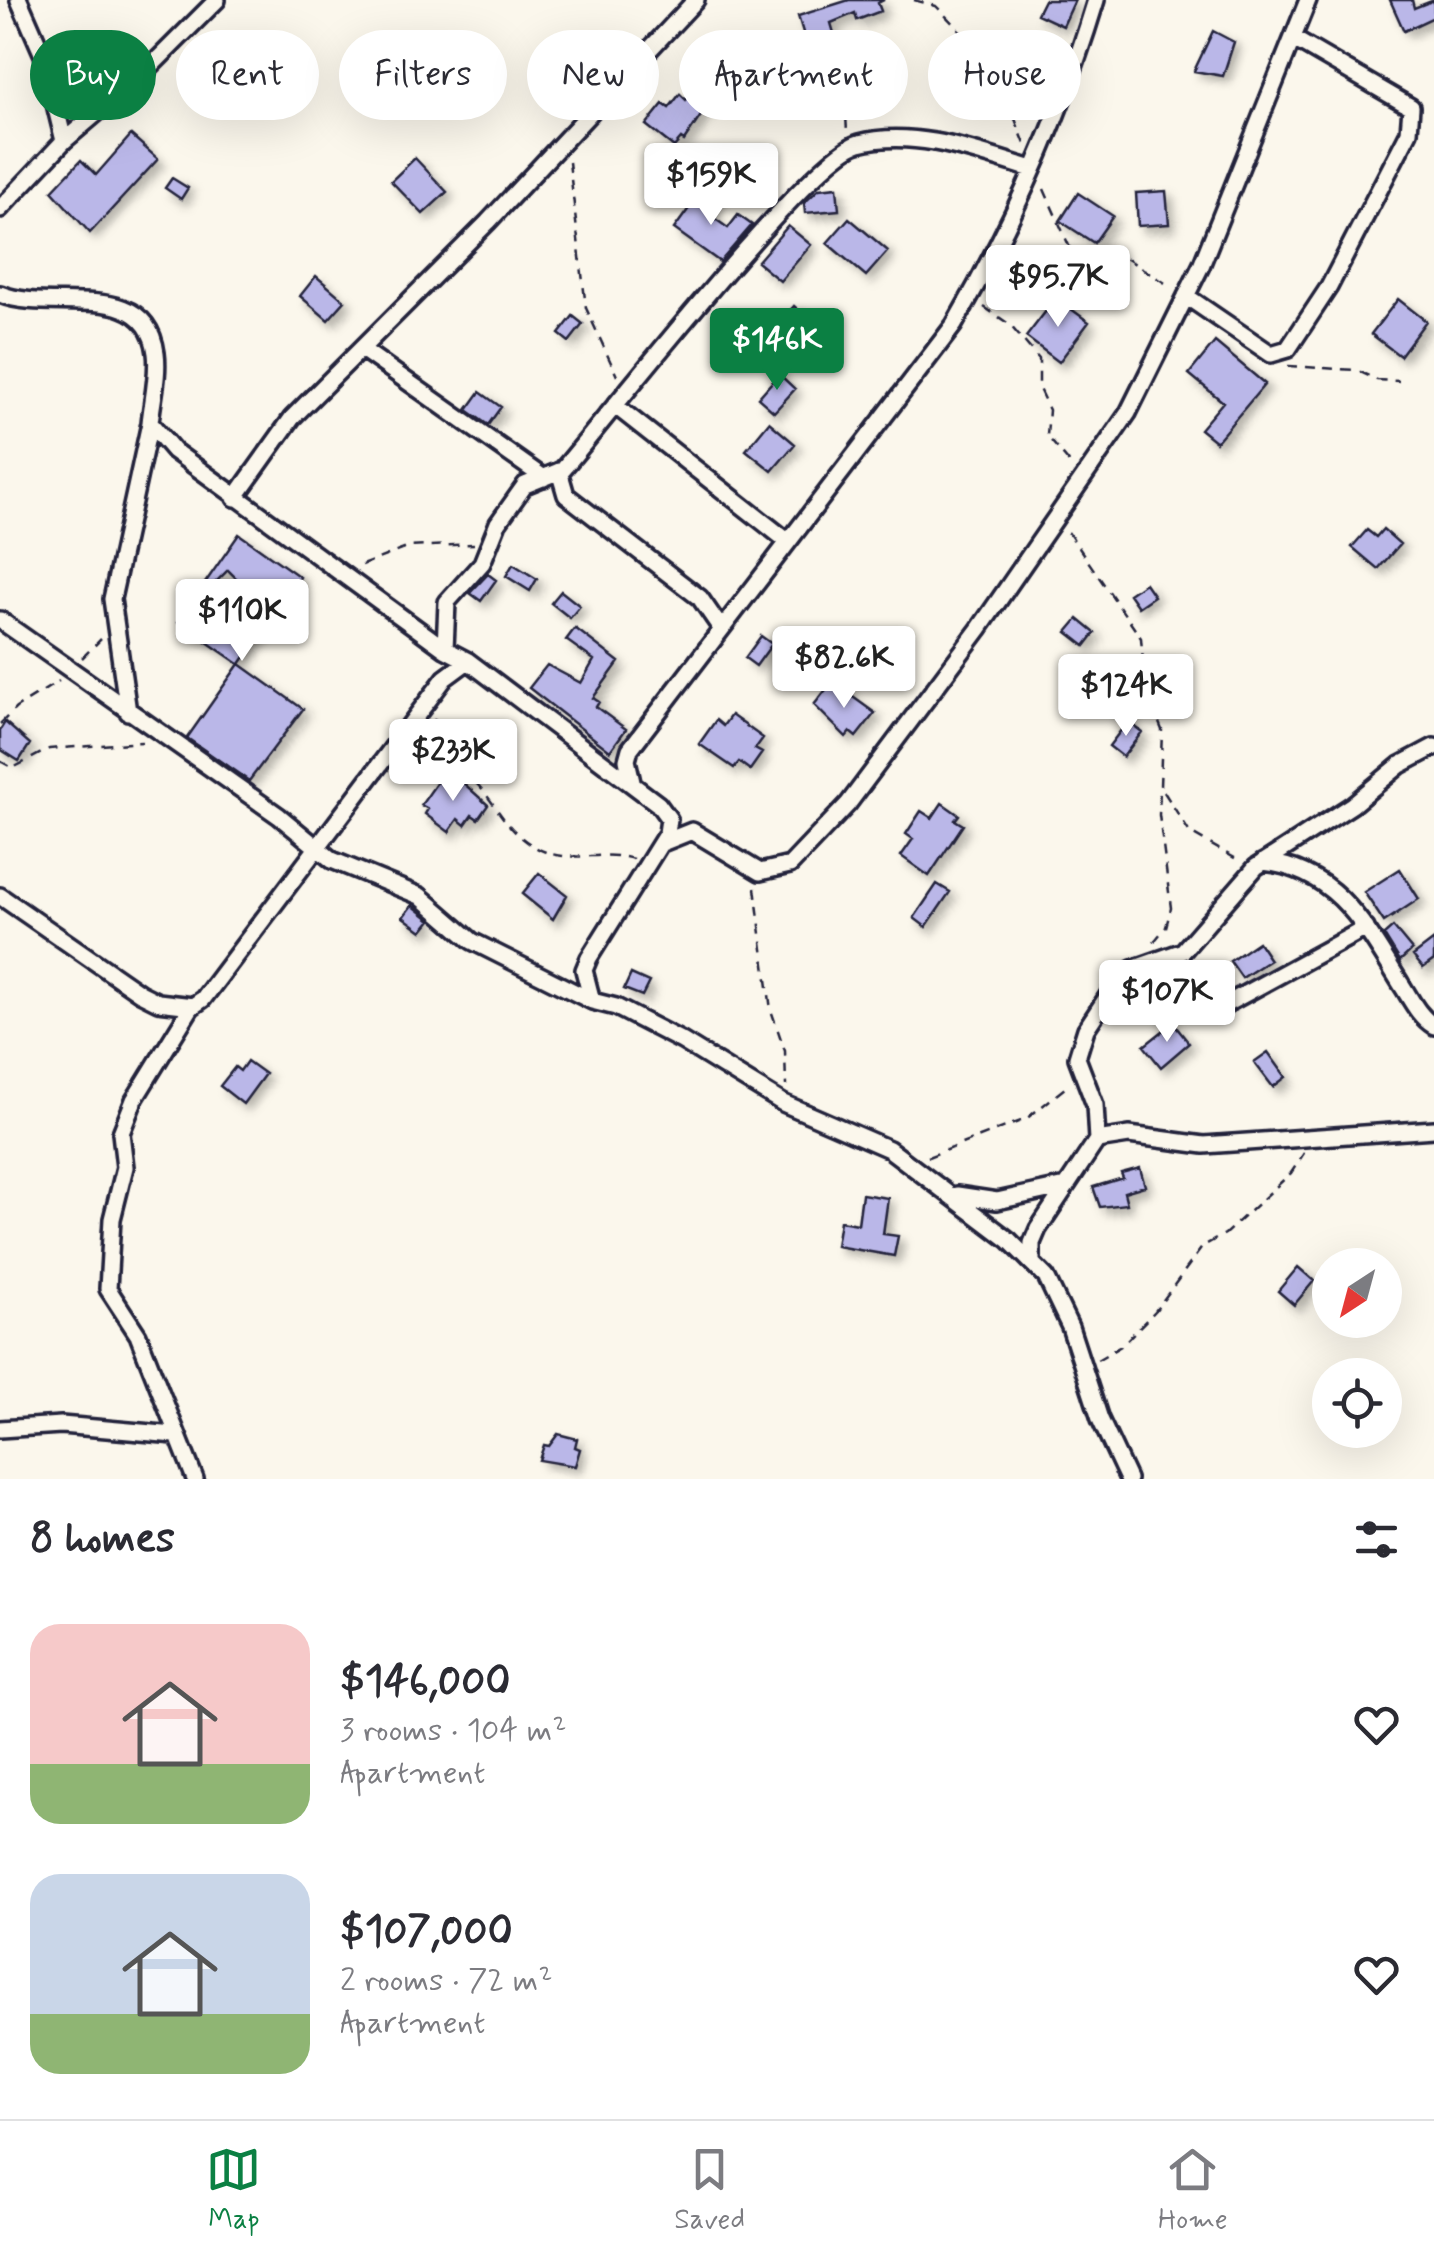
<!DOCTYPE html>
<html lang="en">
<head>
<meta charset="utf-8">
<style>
  body { margin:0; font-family:Mynerve,sans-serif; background:#f7f7f7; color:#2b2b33; height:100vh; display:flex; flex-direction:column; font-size:38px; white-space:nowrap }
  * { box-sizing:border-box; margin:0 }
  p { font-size:32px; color:#7c7c81 }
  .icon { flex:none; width:55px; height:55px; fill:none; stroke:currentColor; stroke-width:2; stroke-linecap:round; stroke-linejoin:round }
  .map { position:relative; height:1479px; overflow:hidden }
  .drawer { display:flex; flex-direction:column; background:#fff; flex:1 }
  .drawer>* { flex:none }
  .guide { position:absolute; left:30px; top:30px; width:1375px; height:90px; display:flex; gap:20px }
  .needle { width:65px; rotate:216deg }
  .controls { position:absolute; left:1312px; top:1248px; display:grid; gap:20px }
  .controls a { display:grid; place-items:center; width:90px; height:90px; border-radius:50%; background:#fff; box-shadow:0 10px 40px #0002; font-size:50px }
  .price { position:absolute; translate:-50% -85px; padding:0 22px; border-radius:10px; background:#fff; color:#222; font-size:32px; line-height:65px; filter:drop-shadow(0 2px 5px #0008) }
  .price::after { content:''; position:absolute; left:50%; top:60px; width:30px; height:22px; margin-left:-15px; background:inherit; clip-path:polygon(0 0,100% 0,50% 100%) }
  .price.selected { background:#0b8043; color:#fff }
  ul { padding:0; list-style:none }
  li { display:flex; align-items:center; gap:30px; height:250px; padding:0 30px }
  li span { display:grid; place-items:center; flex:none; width:280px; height:200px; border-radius:30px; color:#555 }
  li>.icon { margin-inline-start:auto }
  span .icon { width:120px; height:120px; fill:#fffc; stroke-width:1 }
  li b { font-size:42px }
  h2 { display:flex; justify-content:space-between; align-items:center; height:120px; padding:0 30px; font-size:42px }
  .pill { padding:0 35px; border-radius:45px; background:#fff; box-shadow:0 10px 40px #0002; font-size:35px; line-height:90px }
  .pill.selected { background:#0b8043; color:#fff }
  .tab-bar { display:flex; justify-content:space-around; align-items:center; height:140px; border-top:2px solid #e1e1e2; background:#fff; font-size:28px; color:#7c7c81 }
  .tab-bar a { display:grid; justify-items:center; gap:5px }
  .tab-bar .selected { color:#0b8043 }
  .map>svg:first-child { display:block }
</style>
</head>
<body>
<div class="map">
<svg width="1434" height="1479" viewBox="0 0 1434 1479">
  <defs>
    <filter id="shadow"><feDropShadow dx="6" dy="6" stdDeviation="5" flood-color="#0004"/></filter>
  </defs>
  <rect width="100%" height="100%" fill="#fbf7ec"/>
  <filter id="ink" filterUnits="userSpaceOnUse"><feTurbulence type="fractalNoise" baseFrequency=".01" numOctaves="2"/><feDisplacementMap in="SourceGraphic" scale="20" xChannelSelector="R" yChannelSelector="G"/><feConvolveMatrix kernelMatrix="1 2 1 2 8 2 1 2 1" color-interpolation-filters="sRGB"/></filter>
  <g filter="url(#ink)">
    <path fill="#bab7e8" stroke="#22223b" stroke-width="2.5" filter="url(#shadow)" d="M849 0H884L878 3 881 11 857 20 855 13 831 23 836 40 808 49 798 16Z
      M1044 0H1075L1063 26 1037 14Z
      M1390 0H1412L1414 8 1434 0V17L1404 31Z
      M1213 31 1234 42 1223 76 1194 71Z
      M680 94 686 100 690 95 706 108 684 141 681 139 674 147 646 125 663 104 669 108Z
      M131 135 158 159 90 233 52 191 81 160 96 175Z
      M415 158 447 192 423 214 391 181Z
      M172 178 188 188 181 199 165 188Z
      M837 187 839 210 805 213 804 203 819 189Z
      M703 189 716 199 707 213 728 228 738 215 752 225 720 262 674 229Z
      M1166 191 1169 224 1138 226 1136 193Z
      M1078 193 1113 216 1094 243 1060 221Z
      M849 218 888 251 866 276 827 243Z
      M788 226 811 245 780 281 757 262Z
      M316 276 345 301 328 320 300 296Z
      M1056 298 1089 322 1059 362 1026 337Z
      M1398 299 1426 321 1400 356 1371 334Z
      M794 306 815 325 798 344 777 325Z
      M573 316 583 324 569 342 559 334Z
      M1215 342 1265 384 1216 442 1200 429 1223 402 1189 374Z
      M779 374 795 389 774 412 758 398Z
      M480 392 501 407 488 425 467 410Z
      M769 422 795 444 772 471 746 450Z
      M1383 529 1400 544 1378 569 1352 547 1367 530 1376 537Z
      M239 534 300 577 240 664 303 709 249 781 187 738 239 664 178 622 202 587 245 629 266 608 228 570 210 588 205 583Z
      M513 564 537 579 530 591 506 576Z
      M488 574 496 580 481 601 470 593Z
      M1145 583 1154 596 1138 607 1129 594Z
      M561 591 580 606 570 618 551 603Z
      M1078 619 1095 633 1085 646 1067 632Z
      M575 628 619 662 593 698 599 702 596 707 626 729 610 751 529 688 547 665 581 683 594 660 566 640Z
      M761 636 772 644 756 666 745 658Z
      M832 682 875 713 856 737 850 732 846 737 814 705Z
      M731 715 763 738 755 749 762 753 750 770 739 762 734 768 699 744 716 720 723 726Z
      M1128 721 1142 732 1123 757 1109 746Z
      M5 722 30 744 19 761 0 749V730Z
      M442 775 456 785 460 780 488 805 478 819 472 815 465 825 458 819 449 832 425 814 428 809 421 805Z
      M942 803 959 815 955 820 963 825 929 876 901 856 913 839 906 834 921 811 932 818Z
      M1400 869 1419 899 1384 922 1364 892Z
      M539 873 567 895 553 919 522 894Z
      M937 884 950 892 926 927 914 918Z
      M412 905 431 920 422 931 403 917Z
      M1393 927 1412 950 1400 961 1384 935Z
      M1434 940V960L1423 968 1413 956Z
      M1258 942 1270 960 1242 978 1230 961Z
      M631 974 649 982 642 996 624 989Z
      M1173 1023 1189 1043 1161 1067 1144 1046Z
      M1268 1052 1286 1077 1273 1087 1254 1062Z
      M247 1061 265 1074 243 1104 220 1086 235 1067 240 1071Z
      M1140 1168 1145 1186 1124 1192 1127 1204 1100 1207 1093 1187 1123 1178 1121 1173Z
      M862 1194 888 1198 883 1234 898 1236 894 1256 836 1246 840 1221 858 1224Z
      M1298 1267 1314 1281 1294 1305 1278 1291Z
      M558 1434 577 1439 575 1447 580 1449 575 1466 539 1460 544 1445 549 1446Z"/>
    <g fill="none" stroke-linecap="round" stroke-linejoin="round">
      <defs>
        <path id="minor" d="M19 0 43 55 64 141
          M0 209 64 141 145 72 217 0
          M0 294C51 315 146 276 156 353 159 375 152 401 150 423L174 451 445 649 468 661 658 804 669 819 667 833 589 958 584 970 592 1001 616 1007 682 1041 783 1103 889 1149 1009 1240 1046 1277 1070 1327 1100 1419 1128 1479
          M1186 296 1271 354 1288 349 1329 287 1409 132 1411 107 1294 39
          M363 350 544 478
          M617 407 786 540
          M559 471 566 495 700 598 720 627
          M235 498 292 418 488 222 696 0
          M0 620 279 816 332 860 420 896 472 941 592 1001
          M445 649 447 602 482 563 498 523 525 485 562 470C609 415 811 156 859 143 915 128 979 153 1032 169
          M128 712 112 599 150 423
          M632 782 627 760 630 749 954 325C1013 223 1062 113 1096 0
          M662 843 692 831 760 872 790 865 848 804 979 629 1128 413 1201 266 1308 0
          M1263 862C1336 869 1365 926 1401 984 1411 999 1418 1016 1434 1026
          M0 896 140 993 158 1002 193 1006 203 999 445 678 468 661
          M1173 957 1219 1008 1366 928
          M192 1006 134 1100 121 1133 125 1167 112 1219 108 1289 138 1335 195 1479
          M1097 1140 1129 1135 1204 1145 1434 1129
          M957 1195 997 1201 1066 1186
          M1032 1261V1243L1038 1229 1097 1140 1095 1105 1077 1058 1086 1029 1111 991 1132 969 1183 951 1256 867 1352 805 1400 765 1434 747
          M0 1429 61 1425 175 1435"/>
      </defs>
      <use href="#minor" stroke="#22223b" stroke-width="22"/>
      <path stroke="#22223b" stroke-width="2.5" stroke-dasharray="10 8" stroke-linecap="butt" d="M914 0 936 6 994 66 1025 144
        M842 46 847 132
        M569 162 586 308 617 376
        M1044 189 1070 248 1087 255 1110 248 1170 286
        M984 307 1009 324 1039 359V389L1049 410 1047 436 1073 467
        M1288 366 1356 370 1377 380 1399 381
        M1068 532 1141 638 1145 687 1162 730 1159 815 1171 908 1166 927 1152 944
        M362 565 409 547 474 544
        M82 658 101 639
        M435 719 428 741 433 757C495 778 489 820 535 847 567 866 600 849 633 859
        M0 724 16 708 59 681
        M0 761 13 768 49 749 142 742
        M1164 792 1190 833 1240 861
        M755 888 771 1010 785 1051 786 1086
        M928 1157 1026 1119 1070 1084
        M1097 1360 1121 1346 1155 1311 1203 1246 1225 1234 1291 1173 1304 1153"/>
      <use href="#minor" stroke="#fbf7ec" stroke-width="15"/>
    </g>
  </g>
</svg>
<div class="controls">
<a><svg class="needle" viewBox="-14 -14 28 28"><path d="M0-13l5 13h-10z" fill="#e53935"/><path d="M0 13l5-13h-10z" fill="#7c7c81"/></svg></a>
<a><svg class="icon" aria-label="locate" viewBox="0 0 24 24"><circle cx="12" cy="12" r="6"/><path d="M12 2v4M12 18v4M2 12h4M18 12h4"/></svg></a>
</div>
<b class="price" style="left:711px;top:228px">$159K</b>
<b class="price" style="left:1058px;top:330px">$95.7K</b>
<b class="price selected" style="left:777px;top:393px">$146K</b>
<b class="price" style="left:242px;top:664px">$110K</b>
<b class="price" style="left:844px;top:711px">$82.6K</b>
<b class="price" style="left:1126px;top:739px">$124K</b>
<b class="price" style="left:453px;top:804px">$233K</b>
<b class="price" style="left:1167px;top:1045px">$107K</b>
<div class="guide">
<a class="pill selected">Buy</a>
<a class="pill">Rent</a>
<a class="pill">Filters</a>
<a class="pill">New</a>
<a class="pill">Apartment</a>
<a class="pill">House</a>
</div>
</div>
<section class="drawer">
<h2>8 homes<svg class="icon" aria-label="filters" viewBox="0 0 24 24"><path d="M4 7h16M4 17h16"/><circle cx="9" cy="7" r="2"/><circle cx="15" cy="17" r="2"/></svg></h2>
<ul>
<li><span style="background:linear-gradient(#f6c9c9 70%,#8fb573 0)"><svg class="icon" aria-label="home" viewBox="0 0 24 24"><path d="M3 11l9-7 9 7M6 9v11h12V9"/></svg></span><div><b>$146,000</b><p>3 rooms · 104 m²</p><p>Apartment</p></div><svg class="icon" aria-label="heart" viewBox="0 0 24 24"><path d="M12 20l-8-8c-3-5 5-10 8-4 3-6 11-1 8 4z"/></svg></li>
<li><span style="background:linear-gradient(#c9d6e8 70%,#8fb573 0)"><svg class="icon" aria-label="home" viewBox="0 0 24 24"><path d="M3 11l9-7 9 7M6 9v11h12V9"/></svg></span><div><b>$107,000</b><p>2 rooms · 72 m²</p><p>Apartment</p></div><svg class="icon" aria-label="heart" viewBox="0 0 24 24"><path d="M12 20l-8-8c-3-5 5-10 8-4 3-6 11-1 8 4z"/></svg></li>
</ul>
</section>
<nav class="tab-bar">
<a class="selected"><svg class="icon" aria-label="map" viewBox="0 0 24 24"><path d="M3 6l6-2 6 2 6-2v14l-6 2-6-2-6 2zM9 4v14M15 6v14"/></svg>Map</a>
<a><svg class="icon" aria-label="saved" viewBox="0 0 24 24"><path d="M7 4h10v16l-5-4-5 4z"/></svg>Saved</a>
<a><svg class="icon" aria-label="home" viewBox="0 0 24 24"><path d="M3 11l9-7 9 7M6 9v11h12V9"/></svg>Home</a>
</nav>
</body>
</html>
